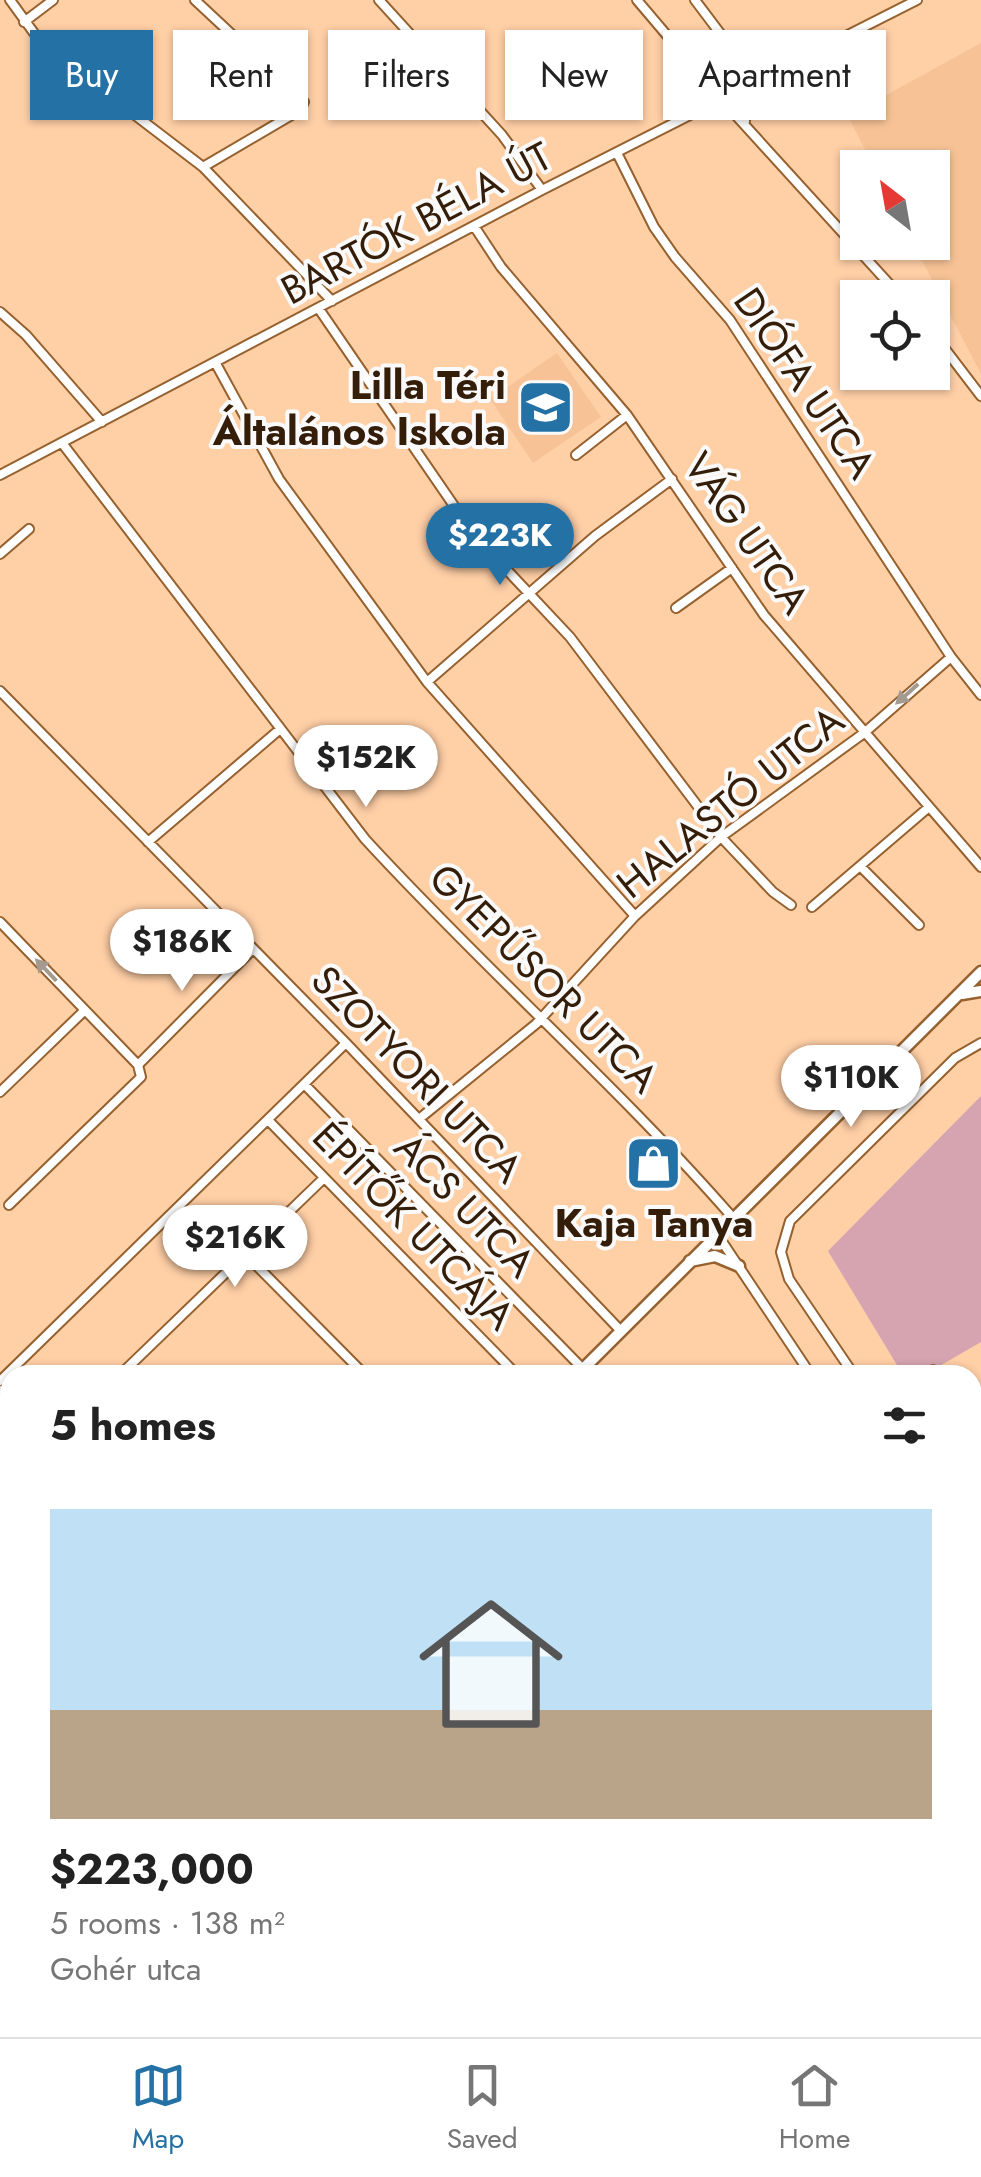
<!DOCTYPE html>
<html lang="en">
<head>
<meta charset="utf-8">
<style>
  body { margin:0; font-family:Jost,sans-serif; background:#f6f6f6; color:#222; height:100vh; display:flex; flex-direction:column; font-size:38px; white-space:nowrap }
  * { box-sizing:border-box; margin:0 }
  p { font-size:32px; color:#767676 }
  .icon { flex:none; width:55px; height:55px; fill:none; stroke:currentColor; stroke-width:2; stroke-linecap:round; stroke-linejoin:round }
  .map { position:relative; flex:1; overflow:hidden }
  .panel { position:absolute; left:0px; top:1365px; width:982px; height:672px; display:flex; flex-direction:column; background:#fff; border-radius:30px 30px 0 0; box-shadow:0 2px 8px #0004 }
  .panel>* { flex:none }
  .banner { position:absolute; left:30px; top:30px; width:922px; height:90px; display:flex; gap:20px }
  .needle { width:65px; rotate:329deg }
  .controls { position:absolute; left:840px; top:150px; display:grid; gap:20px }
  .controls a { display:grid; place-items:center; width:110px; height:110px; border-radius:0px; background:#fff; box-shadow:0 2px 8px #0004; font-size:50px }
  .price { position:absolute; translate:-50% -85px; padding:0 22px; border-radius:35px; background:#fff; color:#222; font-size:32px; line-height:65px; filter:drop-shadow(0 2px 5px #0008) }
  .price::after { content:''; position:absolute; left:50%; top:60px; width:30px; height:22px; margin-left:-15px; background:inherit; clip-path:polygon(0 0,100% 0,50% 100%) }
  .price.selected { background:#2472a5; color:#fff }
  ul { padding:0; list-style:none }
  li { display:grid; align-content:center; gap:20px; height:530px; padding:0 50px }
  li span { display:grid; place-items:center; height:310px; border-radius:0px; color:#555 }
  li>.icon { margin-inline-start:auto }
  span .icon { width:180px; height:180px; fill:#fffc; stroke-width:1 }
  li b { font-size:42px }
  h2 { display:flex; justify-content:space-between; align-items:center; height:120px; padding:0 50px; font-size:42px }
  .chip { padding:0 35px; border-radius:0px; background:#fff; box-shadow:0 2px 8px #0004; font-size:35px; line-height:90px }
  .chip.selected { background:#2472a5; color:#fff }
  .tabs { display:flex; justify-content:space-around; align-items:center; height:140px; border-top:2px solid #e0e0e0; background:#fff; font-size:28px; color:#767676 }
  .tabs a { display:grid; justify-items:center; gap:5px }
  .tabs .selected { color:#2472a5 }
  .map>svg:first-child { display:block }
</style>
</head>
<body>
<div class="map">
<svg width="981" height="2037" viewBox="0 0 981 2037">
  <rect width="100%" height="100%" fill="#ffcfa6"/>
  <path fill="#f7c396" d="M981 43V374L913 243 932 242V168L874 167 848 116Z
    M557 353 601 417 533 463 490 399Z"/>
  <path fill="#d5a4b0" d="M981 1096V1342L924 1375H903L828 1251Z
    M972 1440 981 1444V1521L973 1526Z"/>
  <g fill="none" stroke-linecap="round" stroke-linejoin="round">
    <path stroke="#81d5c6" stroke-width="2.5" d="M0 1502 10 1507
      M718 2028 722 2037"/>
    <defs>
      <path id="street" d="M10 0 42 44 203 167 332 301
        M195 0 304 102 300 110 203 167
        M379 0 502 135 542 190
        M637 0 721 99 902 298
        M695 0 756 81
        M24 22 53 0
        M745 121 739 106 751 85
        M617 153 654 227 675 257 730 320 951 657 981 695
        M474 226 501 267 627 415 764 615 981 867
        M319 309 474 535 570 637 721 837 773 892 791 905
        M0 312 26 335 102 422
        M932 332 981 396
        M215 362 279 479 427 682 635 916
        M62 443 365 839C484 969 617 1085 733 1218
        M576 455 627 415
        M0 475 542 190 917 0
        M0 554 29 529
        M676 608 732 568
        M427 682 595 536 672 479
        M0 691 346 1043 620 1330
        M148 842 279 730
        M860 866 919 925
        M812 907 929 807
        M0 922 138 1065
        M304 1084 583 1369
        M0 1092 85 1010
        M419 1119 536 1024 635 916 721 837 864 733 951 657
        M268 1120 517 1375
        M9 1205 141 1077 138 1065 253 949
        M717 1234 811 1375
        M245 1254 365 1375
        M933 1370 935 1375
        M120 1375 324 1178
        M342 1375 356 1366
        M854 1375 789 1279 781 1252 790 1221 955 1058 981 1043
        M0 1381 346 1043
        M0 1390 10 1394
        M972 1428 981 1424
        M972 1540 981 1535
        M0 1560 10 1572
        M972 1617 981 1629
        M972 1718H981
        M981 1886 973 1895 981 1905
        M972 1925 981 1908
        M0 1970 10 1964
        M972 2026 981 2029
        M412 2028 416 2037
        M562 2028 567 2037
        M69 2037 81 2028
        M308 2037 311 2028
        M668 2037 670 2036"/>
      <path id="secondary" d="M962 994 981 991
        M690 1261 715 1256 739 1266
        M577 1375 981 972
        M0 1744 10 1741"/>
    </defs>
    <use href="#street" stroke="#96612e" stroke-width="12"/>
    <use href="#secondary" stroke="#96612e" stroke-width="15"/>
    <use href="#street" stroke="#fff" stroke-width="8"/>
    <use href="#secondary" stroke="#fff" stroke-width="10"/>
    <defs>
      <path id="rail" d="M0 1745 10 1759
        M197 2028 204 2037"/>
    </defs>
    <use href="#rail" stroke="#9c7959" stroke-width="6"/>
    <use href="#rail" stroke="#fafafa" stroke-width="2.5" stroke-dasharray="8" stroke-linecap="butt"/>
  </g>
  <defs><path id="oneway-solid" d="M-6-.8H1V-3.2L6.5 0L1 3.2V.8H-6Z" transform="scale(2.5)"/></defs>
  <g fill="#a49a90">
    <use href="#oneway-solid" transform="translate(907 694) rotate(138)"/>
    <use href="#oneway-solid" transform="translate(46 970) rotate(-134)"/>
  </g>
  <defs>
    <symbol id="school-square" viewBox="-11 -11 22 22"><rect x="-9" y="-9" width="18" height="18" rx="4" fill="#2472a5" stroke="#fafafa"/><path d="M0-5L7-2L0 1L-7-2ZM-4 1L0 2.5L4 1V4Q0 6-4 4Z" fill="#fff"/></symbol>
    <symbol id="shop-square" viewBox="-11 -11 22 22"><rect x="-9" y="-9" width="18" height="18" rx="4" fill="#2472a5" stroke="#fafafa"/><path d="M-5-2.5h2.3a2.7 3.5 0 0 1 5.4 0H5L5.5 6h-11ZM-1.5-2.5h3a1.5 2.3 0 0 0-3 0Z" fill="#fff"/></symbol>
  </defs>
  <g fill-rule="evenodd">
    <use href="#school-square" x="514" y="376" width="63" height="63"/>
    <use href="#shop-square" x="622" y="1132" width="63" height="63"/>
  </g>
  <g text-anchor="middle" stroke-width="8" stroke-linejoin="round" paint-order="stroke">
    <g font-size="40" fill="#341e09" stroke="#fafafa">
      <text transform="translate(416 223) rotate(-28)" y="14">BARTÓK BÉLA ÚT</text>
      <text transform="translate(805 383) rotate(56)" y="14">DIÓFA UTCA</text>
      <text transform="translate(747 533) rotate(55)" y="14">VÁG UTCA</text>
      <text transform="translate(730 802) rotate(-39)" y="14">HALASTÓ UTCA</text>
      <text transform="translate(544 978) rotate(45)" y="14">GYEPŰSOR UTCA</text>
      <text transform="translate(417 1074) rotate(46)" y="14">SZOTYORI UTCA</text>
      <text transform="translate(465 1205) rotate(46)" y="14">ÁCS UTCA</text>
      <text transform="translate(414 1226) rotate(46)" y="14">ÉPÍTŐK UTCÁJA</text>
    </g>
    <g font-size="40" font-weight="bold" fill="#341e09" stroke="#fafafa" text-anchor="end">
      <text x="506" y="399">Lilla Téri<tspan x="506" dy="46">Általános Iskola</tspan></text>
      <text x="654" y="1237" text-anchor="middle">Kaja Tanya</text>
    </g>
  </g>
</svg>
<div class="controls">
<a><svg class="needle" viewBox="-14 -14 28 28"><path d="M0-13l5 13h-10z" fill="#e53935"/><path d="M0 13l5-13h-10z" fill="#767676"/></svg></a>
<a><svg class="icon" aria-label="locate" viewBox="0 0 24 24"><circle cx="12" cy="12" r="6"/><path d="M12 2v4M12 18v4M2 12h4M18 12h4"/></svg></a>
</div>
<b class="price selected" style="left:500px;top:588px">$223K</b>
<b class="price" style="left:366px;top:810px">$152K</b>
<b class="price" style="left:182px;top:994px">$186K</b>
<b class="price" style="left:851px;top:1130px">$110K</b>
<b class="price" style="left:235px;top:1290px">$216K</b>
<div class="banner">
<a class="chip selected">Buy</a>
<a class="chip">Rent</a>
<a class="chip">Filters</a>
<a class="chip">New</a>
<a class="chip">Apartment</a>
</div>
<section class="panel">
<h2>5 homes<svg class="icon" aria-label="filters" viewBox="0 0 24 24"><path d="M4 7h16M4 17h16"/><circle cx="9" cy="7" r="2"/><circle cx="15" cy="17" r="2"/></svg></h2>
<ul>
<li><span style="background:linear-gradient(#bfe0f5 65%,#b9a48a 0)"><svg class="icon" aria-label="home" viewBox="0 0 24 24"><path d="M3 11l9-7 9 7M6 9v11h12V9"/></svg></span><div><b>$223,000</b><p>5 rooms · 138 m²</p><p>Gohér utca</p></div></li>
</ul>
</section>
</div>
<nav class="tabs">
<a class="selected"><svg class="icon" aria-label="map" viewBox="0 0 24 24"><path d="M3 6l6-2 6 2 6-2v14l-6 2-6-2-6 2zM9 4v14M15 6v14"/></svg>Map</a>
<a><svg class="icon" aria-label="saved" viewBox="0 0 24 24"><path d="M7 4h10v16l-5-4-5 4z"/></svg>Saved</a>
<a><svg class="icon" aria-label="home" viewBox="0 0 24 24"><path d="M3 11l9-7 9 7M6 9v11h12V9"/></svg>Home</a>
</nav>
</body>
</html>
